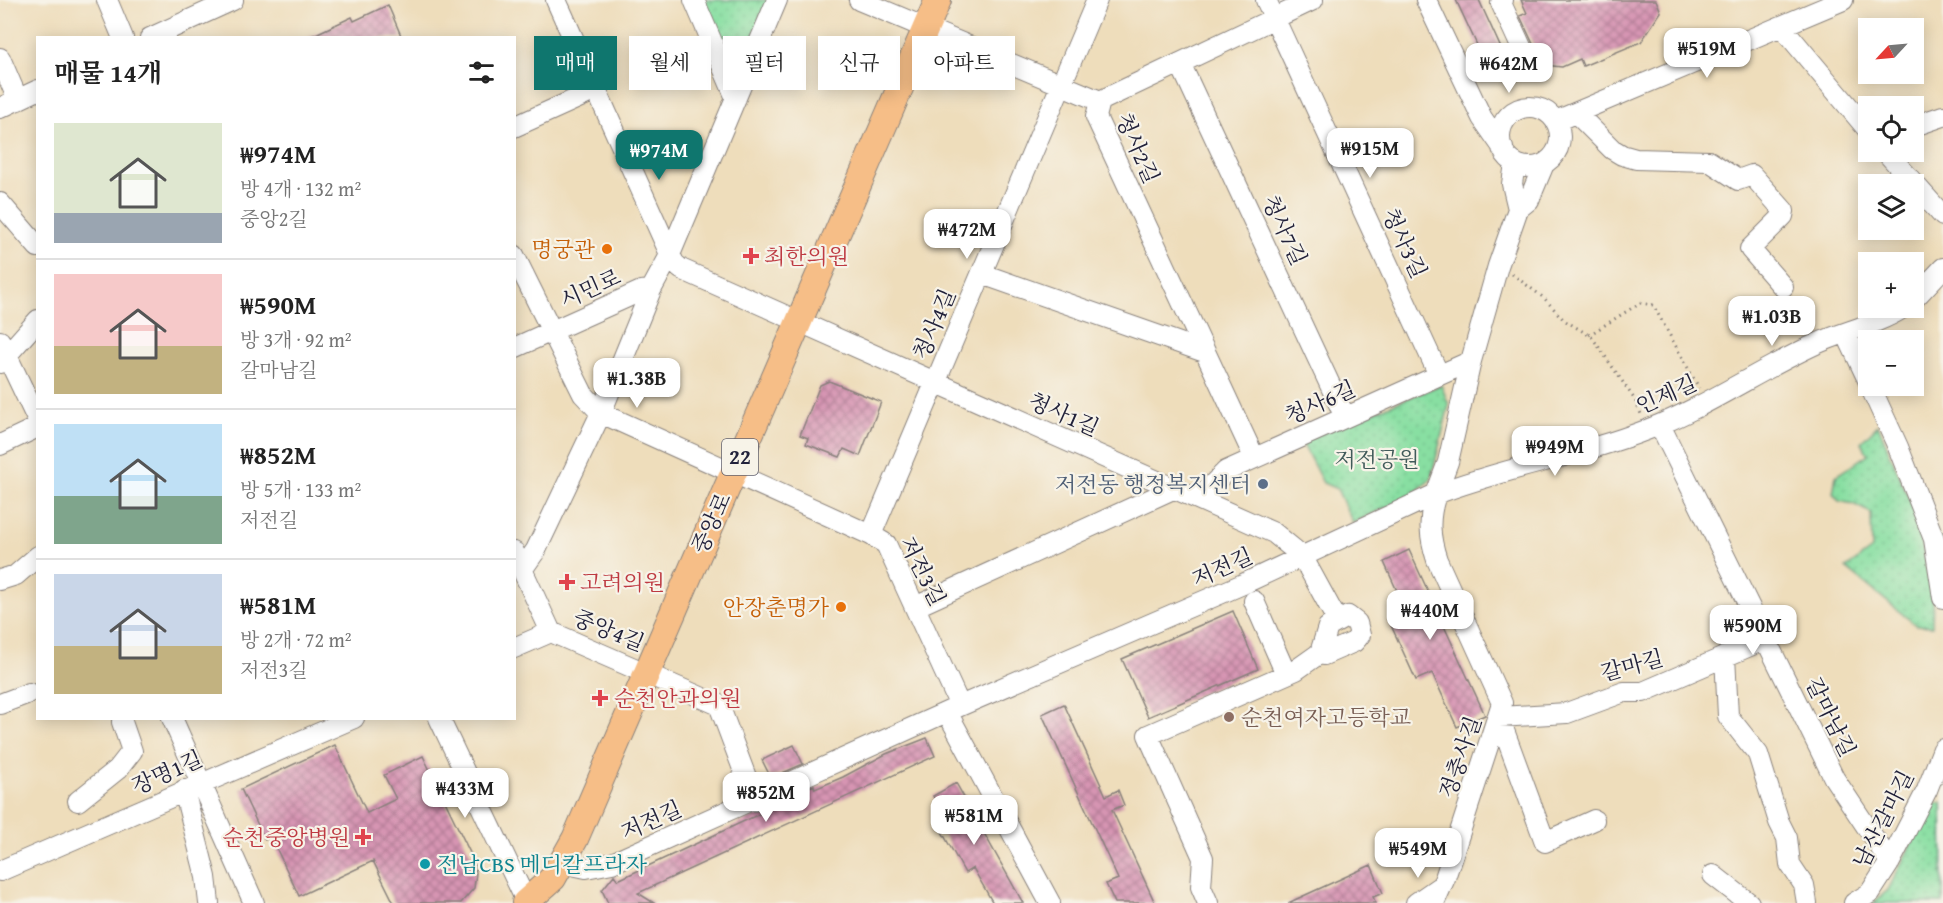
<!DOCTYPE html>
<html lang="ko">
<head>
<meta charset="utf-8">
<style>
  body { margin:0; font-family:"Gentium Book Plus","Noto Serif KR",serif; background:#f6f6f6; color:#222; height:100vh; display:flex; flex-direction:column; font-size:22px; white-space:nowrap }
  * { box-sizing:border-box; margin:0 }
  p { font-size:20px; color:#767676 }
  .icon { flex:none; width:33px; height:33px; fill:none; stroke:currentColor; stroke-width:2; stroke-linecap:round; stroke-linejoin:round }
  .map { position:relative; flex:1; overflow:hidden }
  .panel { position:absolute; left:36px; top:36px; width:480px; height:684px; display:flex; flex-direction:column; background:#fff; border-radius:0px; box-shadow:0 3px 15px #0003 }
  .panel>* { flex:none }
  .banner { position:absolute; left:534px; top:36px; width:570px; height:54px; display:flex; gap:12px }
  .needle { width:39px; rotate:244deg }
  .buttons { position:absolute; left:1858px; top:18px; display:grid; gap:12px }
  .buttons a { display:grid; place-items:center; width:66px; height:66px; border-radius:0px; background:#fff; box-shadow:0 3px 15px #0003; font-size:30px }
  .price { position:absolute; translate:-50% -51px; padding:0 14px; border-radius:12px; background:#fff; color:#222; font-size:20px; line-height:39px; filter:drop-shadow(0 2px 3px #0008) }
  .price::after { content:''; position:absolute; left:50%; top:36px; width:18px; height:14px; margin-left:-9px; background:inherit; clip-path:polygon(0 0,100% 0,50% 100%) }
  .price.current { background:#0f766e; color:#fff }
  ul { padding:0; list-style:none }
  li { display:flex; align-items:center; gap:18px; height:150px; padding:0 18px }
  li+li { border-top:2px solid #e0e0e0 }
  li span { display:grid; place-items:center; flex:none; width:168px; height:120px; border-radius:0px; color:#555 }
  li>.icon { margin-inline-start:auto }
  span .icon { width:72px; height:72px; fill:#fffc; stroke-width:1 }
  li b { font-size:26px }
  h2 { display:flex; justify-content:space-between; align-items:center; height:72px; padding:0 18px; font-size:26px }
  .tag { padding:0 21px; border-radius:0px; background:#fff; box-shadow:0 3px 15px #0003; font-size:21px; line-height:54px }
  .tag.current { background:#0f766e; color:#fff }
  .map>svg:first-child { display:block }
</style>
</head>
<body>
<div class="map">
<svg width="1943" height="903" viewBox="0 0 1943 903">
  <defs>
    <pattern id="grass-dots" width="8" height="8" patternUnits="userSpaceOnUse" patternTransform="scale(1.5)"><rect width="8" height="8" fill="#88dfa2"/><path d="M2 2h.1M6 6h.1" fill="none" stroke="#75bf8c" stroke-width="1.8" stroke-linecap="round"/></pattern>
    <pattern id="building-cross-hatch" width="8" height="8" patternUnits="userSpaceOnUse" patternTransform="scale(1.5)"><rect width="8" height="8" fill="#d795b3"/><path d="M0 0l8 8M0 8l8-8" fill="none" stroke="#ae7993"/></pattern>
  </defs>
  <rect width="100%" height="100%" fill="#f7f3e8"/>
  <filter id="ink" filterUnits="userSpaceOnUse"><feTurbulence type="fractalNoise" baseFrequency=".0167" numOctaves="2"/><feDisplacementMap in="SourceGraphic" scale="12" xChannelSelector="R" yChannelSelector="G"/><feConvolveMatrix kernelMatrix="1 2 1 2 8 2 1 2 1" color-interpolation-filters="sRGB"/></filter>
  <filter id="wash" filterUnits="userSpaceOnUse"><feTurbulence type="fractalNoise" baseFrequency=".008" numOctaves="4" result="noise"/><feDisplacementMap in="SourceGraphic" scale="24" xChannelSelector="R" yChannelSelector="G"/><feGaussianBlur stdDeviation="1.35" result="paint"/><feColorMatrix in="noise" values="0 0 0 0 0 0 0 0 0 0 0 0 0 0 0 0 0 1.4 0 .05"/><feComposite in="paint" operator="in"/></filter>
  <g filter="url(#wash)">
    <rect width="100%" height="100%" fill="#edb"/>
    <path fill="url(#grass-dots)" stroke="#55806e" stroke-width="1.5" d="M701 0H769L752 44 727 57Z
      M1441 385 1449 405 1431 479 1409 497 1353 523 1337 489 1323 483 1301 441Z
      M1878 425 1917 518 1933 600 1932 626 1916 625 1846 568 1872 549 1871 513 1853 504 1839 501 1833 493 1836 476 1868 454 1861 442Z
      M1942 802 1943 903H1873L1888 890 1931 805Z"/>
    <g id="blocks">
      <path fill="url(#building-cross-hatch)" d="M1456 0H1479L1509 66 1491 75Z
        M1521 0H1656L1661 12 1641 42 1583 66 1580 59 1562 67 1544 65 1542 60 1537 62 1534 55V46L1520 16 1527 13Z
        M388 5 402 38H307L352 17 354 21Z
        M829 381 881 402 860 456 844 449 840 457 806 444 808 438 800 435 820 385Z
        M1409 550 1485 715 1457 727 1432 673 1416 680 1389 621 1407 613 1384 562Z
        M1233 611 1258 669 1148 717 1122 659Z
        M1064 704 1106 796 1118 790 1124 805 1112 810 1155 903H1115L1106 884 1118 879 1042 714Z
        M927 738 935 756 638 893 654 903H608L602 890 614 875 618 880 783 803 781 800 814 785 815 789 843 777 886 754Z
        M335 745 367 813 396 799 384 775 423 756 474 861 476 873 474 888 461 903H394L373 861 299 896 271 837 265 840 241 789Z
        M794 745 803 764 771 778 762 760Z
        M956 783 1023 903H993L973 868 965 873 941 830 949 825 933 796Z
        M1371 865 1383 893 1373 897 1376 903H1288Z"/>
    </g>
  </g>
  <g filter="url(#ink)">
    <use href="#blocks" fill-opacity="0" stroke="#88807b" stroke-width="1.5"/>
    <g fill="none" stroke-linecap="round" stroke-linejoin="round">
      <defs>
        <path id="minor" d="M107 0 123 38
          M556 0 674 263 681 269 1274 533 1302 556 1337 620
          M694 0 736 98
          M859 0 1100 101
          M1266 0 1439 375
          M1426 0 1482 118 1503 148
          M1503 0 1501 3 1523 51
          M1782 27 1869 131
          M150 38 233 0
          M0 58 18 100
          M1180 63 1345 417
          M1100 101 1096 117 1254 457
          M1100 101 1313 0
          M1500 137a30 30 0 1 1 60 0a30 30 0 1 1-60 0Z
          M0 108 38 90
          M1576 113 1612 149 1622 155 1636 159 1709 161 1738 180 1752 175 1784 211 1783 216 1750 249 1783 287
          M1556 121 1843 0
          M1914 126 1943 116
          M514 127 596 90
          M1886 152 1943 216
          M1515 163 1512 184 1518 209
          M0 203 38 247
          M514 255 583 394 601 413 871 535 886 544 960 706
          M982 274 1205 352
          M1914 299 1943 268
          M1846 333 1869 382
          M0 341 38 421
          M514 348 641 291 651 290 669 257 777 0
          M0 363 38 320
          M1870 386 1898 447 1934 539 1943 598
          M1660 425 1834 778 1890 862
          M0 445 38 427
          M1198 499 1226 471 1471 361
          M871 535 1097 0
          M514 552 551 632 719 705 755 801
          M522 570 536 550 601 413 651 290
          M0 580 16 575 38 556
          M1254 601 1286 674
          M915 607 1173 489
          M1348 616 1357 623 1360 635 1354 642 1324 655 1320 653 1328 627Z
          M514 648 551 632
          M1725 656 1728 716 1758 754 1779 822 1787 838 1790 864 1804 885 1807 903
          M0 704 29 693
          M947 712 1050 903
          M172 718 254 903
          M439 718 527 903
          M184 790 206 877 209 903
          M78 801 118 769 132 751 122 722
          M1594 820 1545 842 1499 717 1567 713 1624 692H1643L1766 639
          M563 863 586 868 612 863 960 706 1243 584 1436 494 1448 462 1471 361 1498 266 1518 209 1529 200 1544 164
          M0 871 354 718
          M1713 875 1749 903
          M1208 903 1201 887 1203 858 1148 735 1296 670 1320 653
          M1416 903 1442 885
          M1434 903 1445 878 1502 703 1437 560C1429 536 1428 518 1436 494 1506 467 1580 456 1649 429 1708 406 1759 370 1816 344 1845 331 1876 325 1903 308
          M1854 903 1870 893 1890 862 1927 790 1943 749"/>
        <path id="major" d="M525 903 553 878 575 839 938 0"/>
      </defs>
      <use href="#minor" stroke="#88807b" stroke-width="22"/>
      <use href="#major" stroke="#88807b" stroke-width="28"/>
      <path stroke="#88807b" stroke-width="3" stroke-dasharray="1.5 4.5" stroke-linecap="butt" d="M1512 274 1544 298 1564 320 1592 337 1635 400 1641 414
        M1589 335 1640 303 1653 305 1699 388"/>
      <use href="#minor" stroke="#fff" stroke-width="20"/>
      <use href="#major" stroke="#f6be87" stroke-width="26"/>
    </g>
  </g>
  <g fill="#e8710a" stroke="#f7f3e8" stroke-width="2">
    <circle cx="607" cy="249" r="6"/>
    <circle cx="841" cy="607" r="6"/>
  </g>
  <g fill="#e0444e" stroke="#f7f3e8" stroke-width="2">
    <path d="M748 247h6v6h6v6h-6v6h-6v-6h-6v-6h6z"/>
    <path d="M564 573h6v6h6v6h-6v6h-6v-6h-6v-6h6z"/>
    <path d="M597 689h6v6h6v6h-6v6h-6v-6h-6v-6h6z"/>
    <path d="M360 828h6v6h6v6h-6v6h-6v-6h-6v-6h6z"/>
  </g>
  <circle fill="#5c6f8a" stroke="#f7f3e8" stroke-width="2" cx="1263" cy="484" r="6"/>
  <circle fill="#8d6e63" stroke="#f7f3e8" stroke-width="2" cx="1229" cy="717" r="6"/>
  <circle fill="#0f9aa8" stroke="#f7f3e8" stroke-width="2" cx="425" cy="864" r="6"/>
  <g text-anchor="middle" stroke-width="4.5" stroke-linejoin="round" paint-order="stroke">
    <rect fill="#f7f3e8" stroke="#62616f" stroke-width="1.5" x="722" y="439" width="36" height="36" rx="4.5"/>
    <g font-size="21" font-weight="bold" fill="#22223b">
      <text x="740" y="464">22</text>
    </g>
    <g font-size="22" fill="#22223b" stroke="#f7f3e8">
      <text transform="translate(1138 148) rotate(66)" y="8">청사2길</text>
      <text transform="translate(1285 230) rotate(65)" y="8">청사7길</text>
      <text transform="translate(1405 243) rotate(65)" y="8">청사3길</text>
      <text transform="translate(590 288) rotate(-24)" y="8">시민로</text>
      <text transform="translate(934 324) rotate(-67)" y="8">청사4길</text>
      <text transform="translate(1666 394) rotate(-24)" y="8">인제길</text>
      <text transform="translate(1320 402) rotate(-24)" y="8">청사6길</text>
      <text transform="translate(1064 414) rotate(24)" y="8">청사1길</text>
      <text transform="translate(711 523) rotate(-66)" y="8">중앙로</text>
      <text transform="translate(1222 567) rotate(-24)" y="8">저전길</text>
      <text transform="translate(923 571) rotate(63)" y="8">저전3길</text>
      <text transform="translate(609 630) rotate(22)" y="8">중앙4길</text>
      <text transform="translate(1632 665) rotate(-15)" y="8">갈마길</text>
      <text transform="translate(1831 717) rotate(64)" y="8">갈마남길</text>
      <text transform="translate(1460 757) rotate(-71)" y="8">정충사길</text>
      <text transform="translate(167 772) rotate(-24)" y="8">장명1길</text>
      <text transform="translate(1883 819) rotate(-63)" y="8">남산갈마길</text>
      <text transform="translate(651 820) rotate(-24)" y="8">저전길</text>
    </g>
    <g font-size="22" fill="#c56008" stroke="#f7f3e8" text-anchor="end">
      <text x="595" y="257">명궁관</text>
      <text x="829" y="615">안장춘명가</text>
    </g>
    <g font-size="22" fill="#be3a42" stroke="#f7f3e8" text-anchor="start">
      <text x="764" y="264">최한의원</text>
      <text x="580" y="590">고려의원</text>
      <text x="614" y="706">순천안과의원</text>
      <text x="350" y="845" text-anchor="end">순천중앙병원</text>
    </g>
    <g font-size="22" fill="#415b5a" stroke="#f7f3e8">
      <text x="1377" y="467">저전공원</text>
    </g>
    <g font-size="22" fill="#4e5e75" stroke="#f7f3e8" text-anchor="end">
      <text x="1251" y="492">저전동 행정복지센터</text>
    </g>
    <g font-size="22" fill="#785e54" stroke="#f7f3e8" text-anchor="start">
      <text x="1241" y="725">순천여자고등학교</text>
    </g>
    <g font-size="22" fill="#0d838f" stroke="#f7f3e8" text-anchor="start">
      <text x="437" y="872">전남CBS 메디칼프라자</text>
    </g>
  </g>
</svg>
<div class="buttons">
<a><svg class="needle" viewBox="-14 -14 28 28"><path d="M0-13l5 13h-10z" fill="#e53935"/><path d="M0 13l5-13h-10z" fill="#767676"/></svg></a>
<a><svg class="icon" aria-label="locate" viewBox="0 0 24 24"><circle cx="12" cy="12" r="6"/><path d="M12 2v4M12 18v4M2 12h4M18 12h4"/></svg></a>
<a><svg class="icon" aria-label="layers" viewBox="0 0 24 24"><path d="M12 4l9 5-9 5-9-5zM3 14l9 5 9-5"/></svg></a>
<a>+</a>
<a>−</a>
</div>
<b class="price" style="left:1707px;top:79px">₩519M</b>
<b class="price" style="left:1509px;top:94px">₩642M</b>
<b class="price" style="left:1370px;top:179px">₩915M</b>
<b class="price current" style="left:659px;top:181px">₩974M</b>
<b class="price" style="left:967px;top:260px">₩472M</b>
<b class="price" style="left:1772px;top:347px">₩1.03B</b>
<b class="price" style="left:637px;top:409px">₩1.38B</b>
<b class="price" style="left:1555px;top:477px">₩949M</b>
<b class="price" style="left:1430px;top:641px">₩440M</b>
<b class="price" style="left:1753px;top:656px">₩590M</b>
<b class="price" style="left:465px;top:819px">₩433M</b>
<b class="price" style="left:766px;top:823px">₩852M</b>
<b class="price" style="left:974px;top:846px">₩581M</b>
<b class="price" style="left:1418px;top:879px">₩549M</b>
<div class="banner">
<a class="tag current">매매</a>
<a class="tag">월세</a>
<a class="tag">필터</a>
<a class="tag">신규</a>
<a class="tag">아파트</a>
</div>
<section class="panel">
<h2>매물 14개<svg class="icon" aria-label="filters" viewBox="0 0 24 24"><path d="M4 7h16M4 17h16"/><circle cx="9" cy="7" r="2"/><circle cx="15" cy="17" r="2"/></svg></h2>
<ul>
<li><span style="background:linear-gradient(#dfe7d0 75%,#9aa5b1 0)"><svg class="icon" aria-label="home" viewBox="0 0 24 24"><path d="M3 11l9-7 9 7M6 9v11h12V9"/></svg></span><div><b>₩974M</b><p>방 4개 · 132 m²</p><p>중앙2길</p></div></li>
<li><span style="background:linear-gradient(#f6c9c9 60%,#c2b280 0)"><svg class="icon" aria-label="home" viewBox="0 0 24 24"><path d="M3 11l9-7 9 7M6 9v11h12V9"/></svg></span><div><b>₩590M</b><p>방 3개 · 92 m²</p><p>갈마남길</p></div></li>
<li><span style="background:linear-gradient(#bfe0f5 60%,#7fa58c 0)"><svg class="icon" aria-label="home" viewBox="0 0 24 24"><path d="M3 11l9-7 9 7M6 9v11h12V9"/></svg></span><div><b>₩852M</b><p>방 5개 · 133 m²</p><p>저전길</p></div></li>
<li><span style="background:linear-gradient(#c9d6e8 60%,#c2b280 0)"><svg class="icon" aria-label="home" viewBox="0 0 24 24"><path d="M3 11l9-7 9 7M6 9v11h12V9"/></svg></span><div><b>₩581M</b><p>방 2개 · 72 m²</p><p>저전3길</p></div></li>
</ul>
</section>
</div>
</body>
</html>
